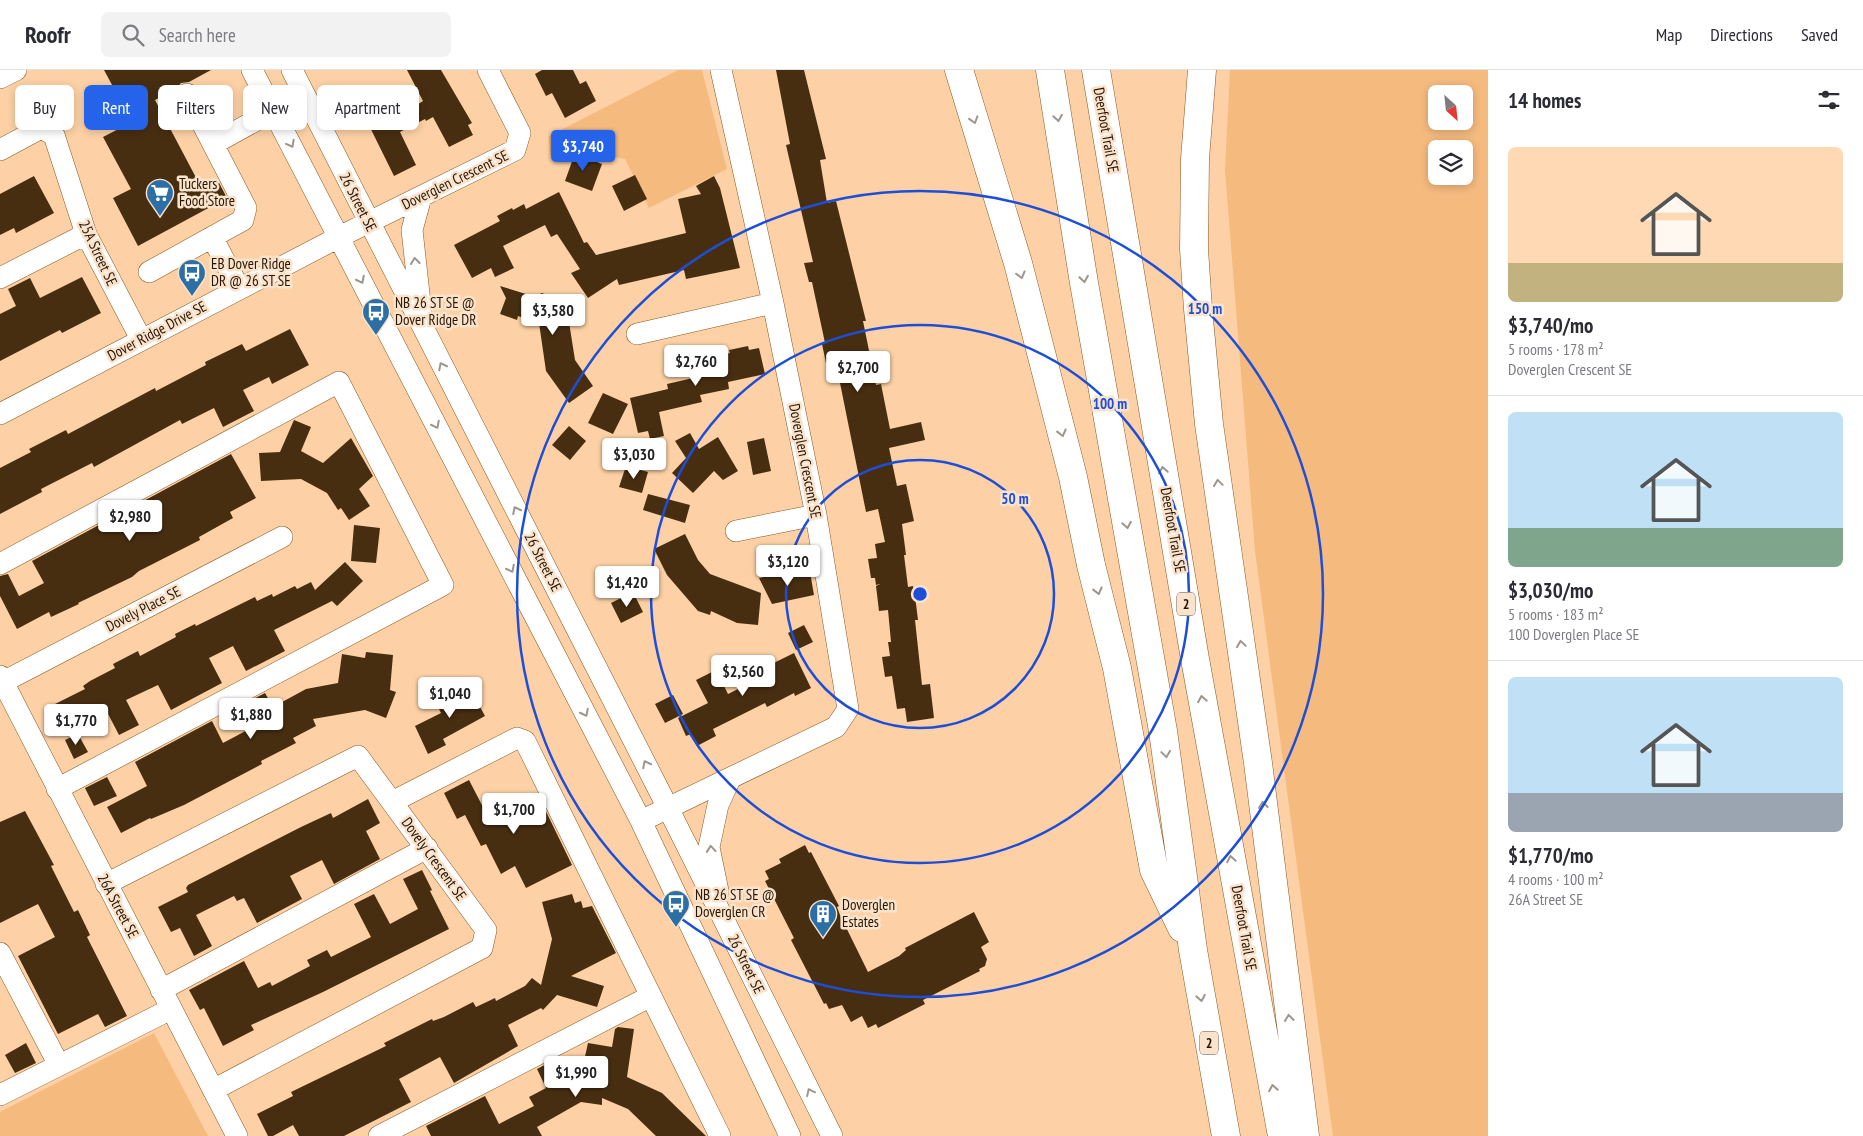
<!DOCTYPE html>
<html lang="en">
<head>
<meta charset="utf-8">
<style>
  body { margin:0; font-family:"PT Sans Narrow",sans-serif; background:#f2f2f3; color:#2b2b33; height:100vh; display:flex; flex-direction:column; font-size:19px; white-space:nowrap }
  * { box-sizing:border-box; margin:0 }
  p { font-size:16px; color:#7c7c81 }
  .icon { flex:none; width:28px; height:28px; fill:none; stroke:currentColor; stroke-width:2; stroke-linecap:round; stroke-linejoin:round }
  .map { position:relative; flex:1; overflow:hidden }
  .panel { display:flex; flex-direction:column; background:#fff; width:375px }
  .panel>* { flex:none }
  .hud { position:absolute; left:15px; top:15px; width:475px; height:45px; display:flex; gap:10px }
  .needle { width:32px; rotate:153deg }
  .fabs { position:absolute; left:1428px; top:15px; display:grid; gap:10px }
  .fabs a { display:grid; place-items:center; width:45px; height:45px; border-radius:8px; background:#fff; box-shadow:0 2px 8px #0003; font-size:25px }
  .price { position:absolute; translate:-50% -42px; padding:0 11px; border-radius:5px; background:#fff; color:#222; font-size:16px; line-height:32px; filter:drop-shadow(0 1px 2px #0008) }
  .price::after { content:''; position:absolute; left:50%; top:30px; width:15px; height:11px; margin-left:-8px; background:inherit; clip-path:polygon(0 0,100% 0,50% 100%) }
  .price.selected { background:#2563eb; color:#fff }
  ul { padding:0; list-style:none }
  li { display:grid; align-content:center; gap:10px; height:265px; padding:0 20px }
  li+li { border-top:1px solid #e1e1e2 }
  li span { display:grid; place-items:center; height:155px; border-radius:8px; color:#555 }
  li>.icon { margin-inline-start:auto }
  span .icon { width:90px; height:90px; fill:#fffc; stroke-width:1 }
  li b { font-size:21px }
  h2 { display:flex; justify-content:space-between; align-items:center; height:60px; padding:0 20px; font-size:21px }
  .tag { padding:0 18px; border-radius:8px; background:#fff; box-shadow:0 2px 8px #0003; font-size:18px; line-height:45px }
  .tag.selected { background:#2563eb; color:#fff }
  header { display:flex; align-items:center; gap:30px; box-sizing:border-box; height:70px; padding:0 25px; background:#fff; border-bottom:1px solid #e1e1e2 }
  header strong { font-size:24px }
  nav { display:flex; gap:28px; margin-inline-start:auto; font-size:18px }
  .search { width:350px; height:45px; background:#f2f2f3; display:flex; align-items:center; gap:12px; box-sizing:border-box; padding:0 18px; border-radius:8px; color:#7c7c81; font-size:19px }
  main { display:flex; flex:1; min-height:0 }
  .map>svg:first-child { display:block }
</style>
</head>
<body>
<header>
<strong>Roofr</strong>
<div class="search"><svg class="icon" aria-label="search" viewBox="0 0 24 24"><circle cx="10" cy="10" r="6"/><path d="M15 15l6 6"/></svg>Search here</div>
<nav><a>Map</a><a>Directions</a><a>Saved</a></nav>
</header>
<main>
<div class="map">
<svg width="1488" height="1066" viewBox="0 0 1488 1066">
  <rect width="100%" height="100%" fill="#fdd1a5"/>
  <path fill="#f5ba7e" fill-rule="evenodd" d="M678 0H702L727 99 649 138 625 89 585 82 550 85 549 66Z
    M1230 0H1488V1066H1333L1255 481 1225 100ZM1436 24H1464V51H1436ZM1436 79H1464V106H1436Z
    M154 963 208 1066H0V1042Z"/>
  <path fill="#482e11" d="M104 0H211L189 12 181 13 176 19 155 30 201 117 217 109 227 128 138 176 113 128 131 119 103 67 132 52Z
    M407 0H441L472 53 468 55 473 65 449 77 433 47 426 51 425 49 400 62 416 95 394 106 355 27 376 16 393 50 423 31Z
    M542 0H573L580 14 586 11 596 31 565 48 552 23 546 26 535 4Z
    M776 0H804L826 89 820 90 827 133 836 131 866 251H863L876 315 881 314 890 359 921 352 925 370 889 378 897 416 906 414 914 451 902 454 906 485H904L908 517 913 516 916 534 918 550H915L922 615 930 614 934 648 907 652 905 638 897 639 892 606 885 607 882 587 890 586 888 572H891L888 540 879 541 876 516 880 514 876 515 875 508H871L868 489 877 488 875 474 885 472 878 439 866 442 839 308 834 292 826 293 822 274 825 273 812 212H809L804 193 813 192 786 75 790 74Z
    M575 83 602 94 592 121 565 111Z
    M635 105 647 129 624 141 612 116Z
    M34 106 54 143 16 163 14 158 0 165V124Z
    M714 106 720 118 740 198 686 209 684 200 619 215 617 209 588 228 571 203 580 199 557 164 551 167 545 155 503 176 514 198 495 207 491 198 472 208 454 175 500 151 497 146 512 138 513 140 524 134 526 139 559 122 584 173 587 172 596 185 686 163 678 129 701 124 696 116Z
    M82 207 101 243 62 263 60 260 0 291V244L16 236 8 219 30 208 40 228Z
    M500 216 539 228 541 223 584 235 578 255 569 252 575 290 593 316 569 333 546 301 539 253 518 246 517 250 500 244 506 228Z
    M290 259 309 295 272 314 269 307 243 320 254 341 223 357 214 338 182 354 180 350 94 397 92 393 41 419 42 422 0 444V398L31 382 29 379 66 360 68 364 155 318 156 321 206 295 205 292 242 274 246 281Z
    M748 276 749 280 759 278 765 304 728 312 729 319 700 325 702 332 659 342 664 366 650 369 648 361 638 363 630 328 668 319 667 314 702 306 699 290 730 283 729 280Z
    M603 323 628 334 613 364 588 353Z
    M294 350 311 357 301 381 323 393 351 368 373 406 359 419 370 436 349 450 341 438 338 440 327 423 301 409 261 411 259 383 280 382Z
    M569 356 586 371 570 390 552 375Z
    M690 363 699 379 718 367 738 401 723 410 714 401 693 423 672 403 686 388 675 371Z
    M764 368 771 401 753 405 747 372Z
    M231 384 256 428 230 442 233 448 199 467 200 470 139 501 132 507 78 533 79 534 51 547 49 542 17 559 0 526V506L8 504 19 526 44 513 32 491Z
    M626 396 648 402 642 423 619 417Z
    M648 424 690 435 685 453 643 440Z
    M354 455 380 458 376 493 351 491Z
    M685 464 698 490 710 504 761 523 758 555 737 553 711 541 710 545 698 541 667 505 654 479Z
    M345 492 363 511 337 536 332 531 274 560 285 581 246 601 233 576 209 588 222 613 171 640 158 615 126 630 139 655 119 665 106 640 68 659 55 634 85 619 83 616 90 611 115 598 113 594 138 581 140 586 176 567 175 564 195 554 196 556 255 527 257 531 272 524 273 527 295 516 297 519 311 512 315 520Z
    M792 501 793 505 810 502 814 525 772 534 759 508Z
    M633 522 643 542 621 553 611 533Z
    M804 555 813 572 796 580 788 563Z
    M366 582 393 585 390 620 396 622 386 648 365 640 313 649 316 656 293 668 296 673 261 691 262 694 184 735 151 749 150 748 121 763 107 737 147 716 135 692 212 651 223 673 255 656 244 634 265 623 273 637 306 619 338 613 342 584 365 588Z
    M794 583 811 618 795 626 794 623 767 637 765 633 713 659 716 666 697 676 691 664 686 666 678 648 708 633 696 610 716 600 728 624 754 611 751 604Z
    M468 615 485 646 443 669 446 675 428 684 415 656 441 643 436 633Z
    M673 625 683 644 665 653 655 634Z
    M78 664 88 682 74 689 65 670Z
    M107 707 117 726 94 736 85 718Z
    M469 710 485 741 493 736 498 746 538 725 572 795 526 818 515 796 501 804 486 774 481 776 465 745 457 749 444 723Z
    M368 729 380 753 366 761 380 789 334 814 322 790 290 806 302 829 257 853 244 828 237 831 234 826 196 845 212 876 194 886 180 858 171 862 158 837 188 822 186 818 188 815 301 757 331 743 333 748Z
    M25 741 54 795 51 796 74 842 78 840 90 865 87 867 127 946 105 957 98 944 58 964 18 886 55 867 38 834 0 853V752Z
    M805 775 809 783 811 782 839 836 837 837 840 845 868 902 899 886 906 880 905 878 974 842 989 872 981 877 987 889 985 896 979 899 980 901 923 930 925 934 878 958 876 954 868 958 862 946 851 952 842 935 829 939 826 933 824 934 791 870 794 868 765 811 769 809 765 801 781 793 779 789Z
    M422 800 432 820 430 821 449 859 323 922 251 955 254 960 223 976 204 938 200 940 189 920 244 891 258 918 270 912 272 916 310 896 307 890 327 880 331 887 371 867 354 834 374 824 390 854 418 839 403 809Z
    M572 824 575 833 581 831 583 838 592 836 616 883 571 906 604 916 597 937 557 925 543 940 541 938 508 955 518 976 454 1013 440 987 399 1009 411 1032 344 1066H299L293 1055 273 1066H268L257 1044 293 1026 291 1022 386 976 384 973 432 949 433 951 444 947 473 932 476 937 495 928 496 931 525 916 532 908 541 915 552 869 542 832Z
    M618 957 634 959 627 1007 662 1023 706 1066H656L628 1039 602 1028V1035L581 1032 537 1057 542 1066H431L426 1056 485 1026 499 1054 534 1036 529 1027 546 1018 537 999 556 989 561 997 582 1000 588 973 612 977 615 959Z
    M26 973 36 993 15 1003 5 985Z"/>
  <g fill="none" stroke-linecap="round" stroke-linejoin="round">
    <defs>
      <path id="minor" d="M252 0 641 751 790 1066
        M292 0 668 738 832 1066
        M0 8 16 0
        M213 74 273 41
        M0 80 41 58 54 65 86 164 141 269
        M212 167 239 218
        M149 202 243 150 246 138 187 24
        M0 208 86 164
        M421 242 412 160 421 127
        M637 264 773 233
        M0 344 339 167 515 80 520 63 488 0
        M736 461 816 445
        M0 494 339 312 443 515 57 719
        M0 606 237 1066
        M3 612 282 467
        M392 732 517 668 525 671 720 1066
        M641 751 836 657 848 639 816 445 773 233 721 0
        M106 814 358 686 486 860 482 878 213 1020
        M718 821 709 777 718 735 730 709
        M0 883 59 995
        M161 920 427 778
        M0 1025 171 939
        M379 1066 651 926"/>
      <path id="highway" d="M959 0 1018 193 1073 407 1091 495 1117 598 1154 800 1182 858
        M1050 0 1084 213 1163 661 1193 880 1226 1066
        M1096 0 1195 589 1282 1066
        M1202 0 1195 89 1194 179 1198 239 1209 354 1258 693 1305 1066"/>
    </defs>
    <use href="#minor" stroke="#895820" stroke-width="22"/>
    <use href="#highway" stroke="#895820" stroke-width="29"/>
    <use href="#minor" stroke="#fff" stroke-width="21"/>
    <use href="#highway" stroke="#fff" stroke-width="28"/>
  </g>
  <defs><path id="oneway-chevron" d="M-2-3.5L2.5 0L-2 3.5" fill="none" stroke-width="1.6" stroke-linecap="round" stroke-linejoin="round" transform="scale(1.25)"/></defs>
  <g stroke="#9e968c">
    <use href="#oneway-chevron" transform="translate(1058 48) rotate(81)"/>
    <use href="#oneway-chevron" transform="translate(974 50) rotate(73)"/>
    <use href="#oneway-chevron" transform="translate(291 74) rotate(62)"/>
    <use href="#oneway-chevron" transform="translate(415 191) rotate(-97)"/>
    <use href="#oneway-chevron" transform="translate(1021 205) rotate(75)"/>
    <use href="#oneway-chevron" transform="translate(1084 209) rotate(81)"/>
    <use href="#oneway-chevron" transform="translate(361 210) rotate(63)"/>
    <use href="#oneway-chevron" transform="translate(442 296) rotate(-117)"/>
    <use href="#oneway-chevron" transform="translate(436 355) rotate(63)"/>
    <use href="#oneway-chevron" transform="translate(1062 363) rotate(76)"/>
    <use href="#oneway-chevron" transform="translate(1163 400) rotate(-99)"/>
    <use href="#oneway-chevron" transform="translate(1218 413) rotate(-98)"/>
    <use href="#oneway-chevron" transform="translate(516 440) rotate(-117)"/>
    <use href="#oneway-chevron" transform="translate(1127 455) rotate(80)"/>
    <use href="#oneway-chevron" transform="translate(511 499) rotate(63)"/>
    <use href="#oneway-chevron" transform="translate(1098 521) rotate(76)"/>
    <use href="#oneway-chevron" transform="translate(1241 574) rotate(-98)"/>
    <use href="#oneway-chevron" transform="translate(1202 629) rotate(-100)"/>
    <use href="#oneway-chevron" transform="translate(585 643) rotate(63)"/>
    <use href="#oneway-chevron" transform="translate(1166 684) rotate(82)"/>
    <use href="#oneway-chevron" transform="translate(646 694) rotate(-117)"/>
    <use href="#oneway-chevron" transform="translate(1263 735) rotate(-97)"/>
    <use href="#oneway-chevron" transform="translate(711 779) rotate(-95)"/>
    <use href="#oneway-chevron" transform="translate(1231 789) rotate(-100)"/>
    <use href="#oneway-chevron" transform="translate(1201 928) rotate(80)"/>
    <use href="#oneway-chevron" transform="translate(1289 948) rotate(-97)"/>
    <use href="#oneway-chevron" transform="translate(1273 1018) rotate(-100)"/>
    <use href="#oneway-chevron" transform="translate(810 1022) rotate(-116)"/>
  </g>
  <g fill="none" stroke="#1d4ed8" stroke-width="2.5">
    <circle cx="920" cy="524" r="134"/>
    <circle cx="920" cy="524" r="269"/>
    <circle cx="920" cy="524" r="403"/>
  </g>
  <defs>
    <symbol id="supermarket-pin" viewBox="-11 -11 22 30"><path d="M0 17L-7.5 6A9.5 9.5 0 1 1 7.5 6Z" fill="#2c6fa5" stroke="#fae3cd"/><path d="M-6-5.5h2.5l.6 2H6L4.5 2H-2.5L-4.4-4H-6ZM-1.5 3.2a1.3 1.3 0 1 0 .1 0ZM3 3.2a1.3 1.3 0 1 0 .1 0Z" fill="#fff"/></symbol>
    <symbol id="bus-pin" viewBox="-11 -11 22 30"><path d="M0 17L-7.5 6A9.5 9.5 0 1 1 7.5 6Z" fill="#2c6fa5" stroke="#fae3cd"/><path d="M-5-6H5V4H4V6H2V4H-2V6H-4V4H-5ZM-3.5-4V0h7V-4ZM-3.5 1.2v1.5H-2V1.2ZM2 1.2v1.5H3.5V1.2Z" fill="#fff"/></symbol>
    <symbol id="building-pin" viewBox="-11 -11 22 30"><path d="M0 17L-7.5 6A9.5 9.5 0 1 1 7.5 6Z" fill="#2c6fa5" stroke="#fae3cd"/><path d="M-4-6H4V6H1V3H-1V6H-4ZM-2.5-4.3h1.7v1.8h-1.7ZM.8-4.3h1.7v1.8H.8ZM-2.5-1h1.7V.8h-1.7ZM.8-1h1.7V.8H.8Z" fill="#fff"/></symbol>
  </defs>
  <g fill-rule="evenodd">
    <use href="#supermarket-pin" x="144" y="107" width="32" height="43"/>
    <use href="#bus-pin" x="176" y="187" width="32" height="43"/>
    <use href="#bus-pin" x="360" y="226" width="32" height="43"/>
    <use href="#bus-pin" x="660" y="818" width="32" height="43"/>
    <use href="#building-pin" x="807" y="828" width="32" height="43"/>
  </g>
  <g text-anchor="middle" stroke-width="5" stroke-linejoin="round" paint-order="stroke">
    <g fill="#fae3cd" stroke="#67533e" stroke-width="1">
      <rect x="1177" y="522.5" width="18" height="23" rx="4"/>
      <rect x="1200" y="961.5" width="18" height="23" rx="4"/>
    </g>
    <g font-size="14" font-weight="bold" fill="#281500">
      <text x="1186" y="539">2</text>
      <text x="1209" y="978">2</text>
    </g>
    <g font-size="15" fill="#281500" stroke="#fae3cd">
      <text transform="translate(1106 60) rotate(80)" y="5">Deerfoot Trail SE</text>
      <text transform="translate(455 110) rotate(-26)" y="5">Doverglen Crescent SE</text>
      <text transform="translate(358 132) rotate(63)" y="5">26 Street SE</text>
      <text transform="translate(98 183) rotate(65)" y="5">25A Street SE</text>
      <text transform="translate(157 261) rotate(-28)" y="5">Dover Ridge Drive SE</text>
      <text transform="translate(805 391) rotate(79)" y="5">Doverglen Crescent SE</text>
      <text transform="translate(1173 460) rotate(80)" y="5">Deerfoot Trail SE</text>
      <text transform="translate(543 492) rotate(63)" y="5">26 Street SE</text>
      <text transform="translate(143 539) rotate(-27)" y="5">Dovely Place SE</text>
      <text transform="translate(434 789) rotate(54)" y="5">Dovely Crescent SE</text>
      <text transform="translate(118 836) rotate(62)" y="5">26A Street SE</text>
      <text transform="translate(1244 858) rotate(80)" y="5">Deerfoot Trail SE</text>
      <text transform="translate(746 894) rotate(64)" y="5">26 Street SE</text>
    </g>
    <g font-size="15" fill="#281500" stroke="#fae3cd" text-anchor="start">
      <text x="179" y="119">Tuckers<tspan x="179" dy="17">Food Store</tspan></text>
      <text x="211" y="199">EB Dover Ridge<tspan x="211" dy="17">DR @ 26 ST SE</tspan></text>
      <text x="395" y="238">NB 26 ST SE @<tspan x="395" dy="17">Dover Ridge DR</tspan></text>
      <text x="695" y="830">NB 26 ST SE @<tspan x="695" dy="17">Doverglen CR</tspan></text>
      <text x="842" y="840">Doverglen<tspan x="842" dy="17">Estates</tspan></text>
    </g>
  </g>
  <circle cx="920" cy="524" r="8" fill="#1d4ed8" stroke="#fae3cd" stroke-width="2.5"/>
  <g font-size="15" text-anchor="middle" font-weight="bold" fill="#1d4ed8" stroke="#fae3cd" stroke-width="5" stroke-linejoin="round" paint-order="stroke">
    <text x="1205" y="244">150 m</text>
    <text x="1110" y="339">100 m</text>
    <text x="1015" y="434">50 m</text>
  </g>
</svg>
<div class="fabs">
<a><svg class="needle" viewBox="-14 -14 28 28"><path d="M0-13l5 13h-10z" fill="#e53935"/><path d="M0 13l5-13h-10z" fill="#7c7c81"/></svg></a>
<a><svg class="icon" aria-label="layers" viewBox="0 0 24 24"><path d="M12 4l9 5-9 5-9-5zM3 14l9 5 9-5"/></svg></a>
</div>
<b class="price selected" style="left:583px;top:102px">$3,740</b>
<b class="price" style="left:553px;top:266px">$3,580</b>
<b class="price" style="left:696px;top:317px">$2,760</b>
<b class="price" style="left:858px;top:323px">$2,700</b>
<b class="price" style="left:634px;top:410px">$3,030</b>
<b class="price" style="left:130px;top:472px">$2,980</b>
<b class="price" style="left:788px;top:517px">$3,120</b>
<b class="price" style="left:627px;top:538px">$1,420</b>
<b class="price" style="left:743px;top:627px">$2,560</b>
<b class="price" style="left:450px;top:649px">$1,040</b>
<b class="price" style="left:251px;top:670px">$1,880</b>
<b class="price" style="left:76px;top:676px">$1,770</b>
<b class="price" style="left:514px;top:765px">$1,700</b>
<b class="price" style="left:576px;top:1028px">$1,990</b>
<div class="hud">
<a class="tag">Buy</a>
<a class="tag selected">Rent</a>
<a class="tag">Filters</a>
<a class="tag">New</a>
<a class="tag">Apartment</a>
</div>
</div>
<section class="panel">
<h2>14 homes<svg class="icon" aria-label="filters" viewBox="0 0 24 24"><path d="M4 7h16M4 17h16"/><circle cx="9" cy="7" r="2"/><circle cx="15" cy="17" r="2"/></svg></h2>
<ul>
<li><span style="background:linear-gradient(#ffd9b3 75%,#c2b280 0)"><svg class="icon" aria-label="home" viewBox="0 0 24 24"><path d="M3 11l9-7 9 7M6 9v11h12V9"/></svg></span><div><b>$3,740/mo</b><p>5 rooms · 178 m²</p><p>Doverglen Crescent SE</p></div></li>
<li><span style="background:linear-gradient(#bfe0f5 75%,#7fa58c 0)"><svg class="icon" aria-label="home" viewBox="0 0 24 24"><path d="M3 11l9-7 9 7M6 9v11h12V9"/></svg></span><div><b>$3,030/mo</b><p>5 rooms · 183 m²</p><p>100 Doverglen Place SE</p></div></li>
<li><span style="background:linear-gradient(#bfe0f5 75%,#9aa5b1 0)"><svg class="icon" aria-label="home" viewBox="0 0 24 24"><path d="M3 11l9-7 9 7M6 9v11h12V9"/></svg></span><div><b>$1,770/mo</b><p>4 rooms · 100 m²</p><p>26A Street SE</p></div></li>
</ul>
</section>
</main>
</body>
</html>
